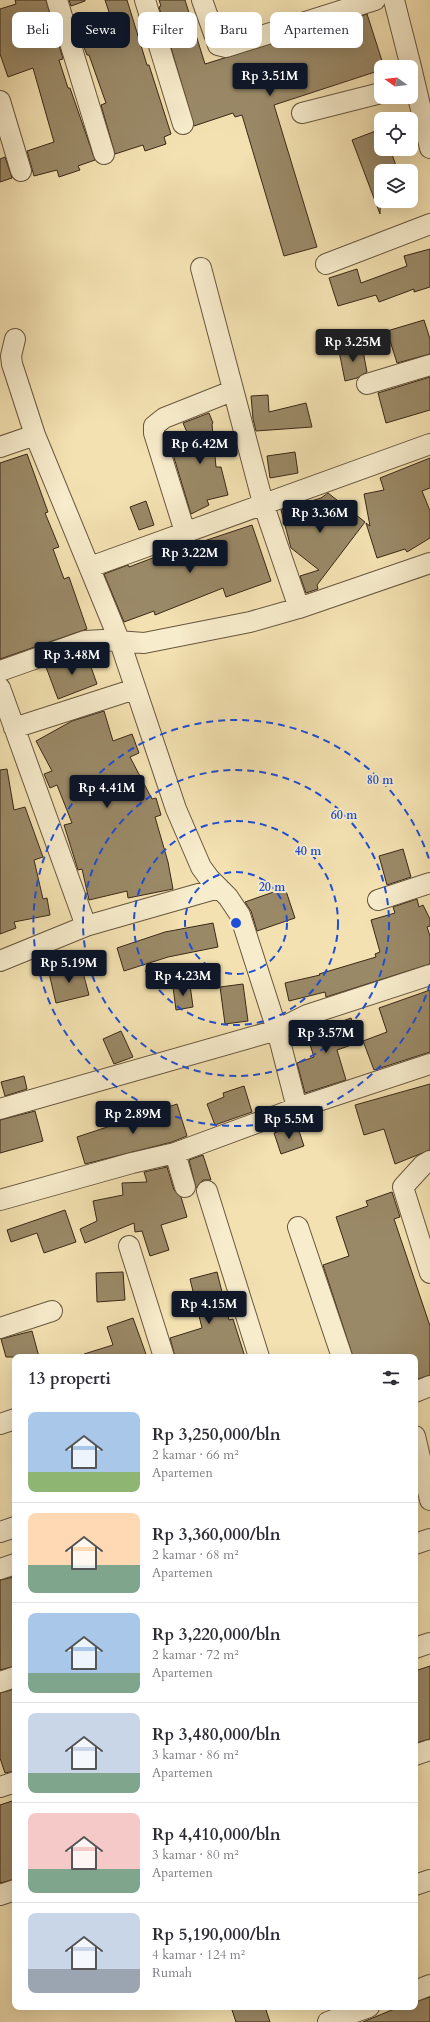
<!DOCTYPE html>
<html lang="id">
<head>
<meta charset="utf-8">
<style>
  body { margin:0; font-family:Cardo,serif; background:#f7f7f7; color:#2b2b33; height:100vh; display:flex; flex-direction:column; font-size:15px; white-space:nowrap }
  * { box-sizing:border-box; margin:0 }
  p { font-size:13px; color:#7c7c81 }
  .icon { flex:none; width:22px; height:22px; fill:none; stroke:currentColor; stroke-width:2; stroke-linecap:round; stroke-linejoin:round }
  .map { position:relative; flex:1; overflow:hidden }
  .sheet { position:absolute; left:12px; top:1354px; width:406px; height:656px; display:flex; flex-direction:column; background:#fff; border-radius:8px; box-shadow:0 4px 16px #0002 }
  .sheet>* { flex:none }
  .hud { position:absolute; left:12px; top:12px; width:406px; height:36px; display:flex; gap:8px }
  .needle { width:26px; rotate:285deg }
  .fabs { position:absolute; left:374px; top:60px; display:grid; gap:8px }
  .fabs a { display:grid; place-items:center; width:44px; height:44px; border-radius:8px; background:#fff; box-shadow:0 4px 16px #0002; font-size:20px }
  .price { position:absolute; translate:-50% -34px; padding:0 9px; border-radius:4px; background:#111827; color:#fff; font-size:13px; line-height:26px; filter:drop-shadow(0 1px 2px #0008) }
  .price::after { content:''; position:absolute; left:50%; top:24px; width:12px; height:9px; margin-left:-6px; background:inherit; clip-path:polygon(0 0,100% 0,50% 100%) }
  .price.on { background:#222; color:#fff }
  ul { padding:0; list-style:none }
  li { display:flex; align-items:center; gap:12px; height:100px; padding:0 16px }
  li+li { border-top:1px solid #e1e1e2 }
  li span { display:grid; place-items:center; flex:none; width:112px; height:80px; border-radius:8px; color:#555 }
  li>.icon { margin-inline-start:auto }
  span .icon { width:48px; height:48px; fill:#fffc; stroke-width:1 }
  li b { font-size:17px }
  h2 { display:flex; justify-content:space-between; align-items:center; height:48px; padding:0 16px; font-size:17px }
  .pill { padding:0 14px; border-radius:8px; background:#fff; box-shadow:0 4px 16px #0002; font-size:14px; line-height:36px }
  .pill.on { background:#111827; color:#fff }
  .map>svg:first-child { display:block }
</style>
</head>
<body>
<div class="map">
<svg width="430" height="2022" viewBox="0 0 430 2022">
  <rect width="100%" height="100%" fill="#f3e1b1"/>
  <filter id="stains"><feTurbulence type="fractalNoise" baseFrequency=".005" numOctaves="4"/><feColorMatrix values="0 0 0 0 .2 0 0 0 0 .09 0 0 0 0 .02 0 0 0 .5 -.17"/></filter>
  <radialGradient id="worn" r=".72"><stop offset=".6" stop-color="#630" stop-opacity="0"/><stop offset="1" stop-color="#630" stop-opacity=".3"/></radialGradient>
  <path fill="#9a8967" stroke="#3a2917" d="M15 0H46L63 59 59 60 68 88H70L95 160 78 166 80 170 59 177 57 170 34 176 27 151 54 142 33 68 8 77 0 54V9L16 4Z
    M69 0H85V1L71 6Z
    M105 0H127L147 65H149L171 134 164 137 166 144 145 151 143 145 115 154 101 105 106 103 89 55H87L79 34 112 21Z
    M159 0H185L205 64 367 14 384 67H381V70L274 105 317 247 284 256 242 115 235 117 233 113 194 126 159 7 161 6Z
    M381 129V149H390L398 171H381L380 214 352 140Z
    M5 157 12 178 0 182V159Z
    M430 249V287L414 292V289L379 302 376 295 338 306 329 278 357 269 361 283 407 266 404 256Z
    M424 320 430 339V354L397 363 387 331Z
    M362 346 367 372 357 378 345 381 339 351Z
    M430 377V410L386 423 378 393Z
    M268 395 269 412 306 403 312 427 256 431 253 419 251 396Z
    M209 413 213 423 212 424 216 467H221L228 495 207 500 209 505 191 514 172 451 193 446 183 423Z
    M295 452 298 473 270 478 267 456Z
    M27 454 48 512 45 513 59 547 53 549 64 579 69 577 87 629 0 659V463Z
    M430 458V488L422 491 430 511V538L407 552 405 549 377 558 366 523 370 526 364 494 384 490 380 478Z
    M328 493 365 522 317 585 318 589 306 593 300 576 319 570 291 548 281 510 321 498Z
    M146 501 154 525 139 530 130 507Z
    M252 525 271 581 226 597 223 588 155 615 154 611 124 622 104 574 128 565 129 567 200 540 201 542Z
    M86 653 97 684 58 699 46 667Z
    M104 711 113 741 132 734 139 753 130 757 152 799 156 798 161 815 155 817 168 862 173 889 128 898 127 891 89 900 82 869 78 870 64 825 72 823 57 785 50 788 44 774 52 771 36 741 72 721Z
    M7 769 14 810 25 807 43 857 34 860 43 899 47 898 50 915 14 922 16 928 0 934V770Z
    M403 849 411 877 387 885 379 856Z
    M285 888 295 918 257 931 251 911 245 902Z
    M417 899 419 907 423 905 430 919V926L427 927 430 936V964L326 997 325 992 289 1001 285 983 320 975 319 974 376 957 375 954 380 952 371 920 395 913 393 907Z
    M213 923 218 947 168 957 124 971 117 948 165 932Z
    M81 965 89 995 56 1003 49 973Z
    M243 984 248 1021 225 1024 220 987Z
    M190 985 193 1007 176 1010 173 987Z
    M430 990V1052L374 1070 363 1041 387 1032 379 1008Z
    M351 1018 360 1042 337 1050 346 1080 305 1093 297 1063 314 1057 305 1029 327 1020 329 1026Z
    M121 1031 133 1057 114 1064 103 1039Z
    M24 1076 27 1089 5 1096 1 1082Z
    M430 1084V1150L395 1164 384 1129 364 1135 355 1105Z
    M244 1086 252 1112 215 1125 207 1104 224 1097 223 1093Z
    M177 1104 187 1136 172 1142 85 1164 77 1137Z
    M35 1111 43 1141 0 1153V1120Z
    M297 1125 304 1146 281 1154 274 1133Z
    M203 1155 211 1180H203L196 1188 189 1160Z
    M167 1167 174 1190 181 1197 187 1217 161 1225 169 1250 150 1256 142 1231 135 1232 134 1223 85 1243 80 1229 97 1221 93 1201 123 1195 122 1183 147 1182 144 1172Z
    M392 1192 400 1217 394 1219 430 1326V1375L415 1380V1357H353L323 1265 349 1256 336 1217 368 1206 366 1201Z
    M65 1210 76 1242 44 1253 37 1233 11 1242 7 1230Z
    M123 1272 125 1300 97 1302 96 1273Z
    M217 1272 229 1320 233 1319 245 1357H175L170 1338 202 1328 190 1279Z
    M133 1318 147 1357H85L84 1354 113 1345 107 1327Z
    M32 1331 39 1357H6L1 1339Z
    M14 1577 15 1666 0 1670V1580Z
    M430 1666V1739L415 1743V1671Z
    M15 1689V1771L5 1773 0 1758V1693Z
    M15 1800V1879L0 1883V1805Z
    M430 1997V2022H363L399 2007H415V2002Z
    M231 2007H265L270 2022H236Z"/>
  <g fill="none" stroke-linecap="round" stroke-linejoin="round">
    <defs>
      <path id="street" d="M57 0 104 154
        M145 0 183 124
        M202 0 218 45 226 47 375 0
        M394 0 411 67
        M411 67 430 148
        M0 101 21 171
        M302 113 381 93
        M326 264 430 224
        M201 268 263 503 299 608
        M15 339 11 356 12 364 35 435 120 642 176 809 201 867 209 878 228 897 240 915 277 1030 297 1108
        M367 384 430 365
        M0 447 35 435
        M185 532 154 433V426L164 418 232 391
        M90 567 430 444
        M0 671 85 641 103 640 144 643 250 622 299 608 430 563
        M0 688 86 926
        M14 728 135 689
        M378 900 430 883
        M0 961 86 926 219 888
        M0 1109 277 1030 307 1015 430 975
        M175 1153 185 1187
        M430 1161 423 1165 403 1187 430 1273
        M207 1191 259 1357
        M0 1200 132 1163 175 1153 297 1108 430 1064
        M298 1227 342 1357
        M129 1246 164 1357
        M0 1328 52 1311
        M415 1392 430 1386
        M0 1424 15 1419
        M415 1436 430 1500
        M0 1532 15 1527
        M415 1544 430 1539
        M0 1569 15 1564
        M415 1648 430 1643
        M0 1682 15 1677
        M415 1755 430 1750
        M0 1787 15 1782
        M415 1885 430 1880
        M0 1895 15 1890
        M415 1991 430 1985
        M328 2022 369 2007"/>
    </defs>
    <use href="#street" stroke="#68573e" stroke-width="22"/>
    <use href="#street" stroke="#f7eccc" stroke-width="20"/>
  </g>
  <g fill="none" stroke="#1d4ed8" stroke-width="2" stroke-dasharray="7 5">
    <circle cx="236" cy="923" r="51"/>
    <circle cx="236" cy="923" r="102"/>
    <circle cx="236" cy="923" r="153"/>
    <path d="M430 984A203 203 0 1 1 430 862"/>
  </g>
  <circle cx="236" cy="923" r="6" fill="#1d4ed8" stroke="#f7eccc" stroke-width="2"/>
  <g font-size="12" text-anchor="middle" font-weight="bold" fill="#1d4ed8" stroke="#f7eccc" stroke-width="4" stroke-linejoin="round" paint-order="stroke">
    <text x="380" y="784">80 m</text>
    <text x="344" y="819">60 m</text>
    <text x="308" y="855">40 m</text>
    <text x="272" y="891">20 m</text>
  </g>
  <rect width="100%" height="100%" filter="url(#stains)"/>
  <rect width="100%" height="100%" fill="url(#worn)"/>
</svg>
<div class="fabs">
<a><svg class="needle" viewBox="-14 -14 28 28"><path d="M0-13l5 13h-10z" fill="#e53935"/><path d="M0 13l5-13h-10z" fill="#7c7c81"/></svg></a>
<a><svg class="icon" aria-label="locate" viewBox="0 0 24 24"><circle cx="12" cy="12" r="6"/><path d="M12 2v4M12 18v4M2 12h4M18 12h4"/></svg></a>
<a><svg class="icon" aria-label="layers" viewBox="0 0 24 24"><path d="M12 4l9 5-9 5-9-5zM3 14l9 5 9-5"/></svg></a>
</div>
<b class="price" style="left:270px;top:97px">Rp 3.51M</b>
<b class="price on" style="left:353px;top:363px">Rp 3.25M</b>
<b class="price" style="left:200px;top:465px">Rp 6.42M</b>
<b class="price" style="left:320px;top:534px">Rp 3.36M</b>
<b class="price" style="left:190px;top:574px">Rp 3.22M</b>
<b class="price" style="left:72px;top:676px">Rp 3.48M</b>
<b class="price" style="left:107px;top:809px">Rp 4.41M</b>
<b class="price" style="left:69px;top:984px">Rp 5.19M</b>
<b class="price" style="left:183px;top:997px">Rp 4.23M</b>
<b class="price" style="left:326px;top:1054px">Rp 3.57M</b>
<b class="price" style="left:133px;top:1135px">Rp 2.89M</b>
<b class="price" style="left:289px;top:1140px">Rp 5.5M</b>
<b class="price" style="left:209px;top:1325px">Rp 4.15M</b>
<div class="hud">
<a class="pill">Beli</a>
<a class="pill on">Sewa</a>
<a class="pill">Filter</a>
<a class="pill">Baru</a>
<a class="pill">Apartemen</a>
</div>
<section class="sheet">
<h2>13 properti<svg class="icon" aria-label="filters" viewBox="0 0 24 24"><path d="M4 7h16M4 17h16"/><circle cx="9" cy="7" r="2"/><circle cx="15" cy="17" r="2"/></svg></h2>
<ul>
<li><span style="background:linear-gradient(#a9c7e8 75%,#8fb573 0)"><svg class="icon" aria-label="home" viewBox="0 0 24 24"><path d="M3 11l9-7 9 7M6 9v11h12V9"/></svg></span><div><b>Rp 3,250,000/bln</b><p>2 kamar · 66 m²</p><p>Apartemen</p></div></li>
<li><span style="background:linear-gradient(#ffd9b3 65%,#7fa58c 0)"><svg class="icon" aria-label="home" viewBox="0 0 24 24"><path d="M3 11l9-7 9 7M6 9v11h12V9"/></svg></span><div><b>Rp 3,360,000/bln</b><p>2 kamar · 68 m²</p><p>Apartemen</p></div></li>
<li><span style="background:linear-gradient(#a9c7e8 75%,#7fa58c 0)"><svg class="icon" aria-label="home" viewBox="0 0 24 24"><path d="M3 11l9-7 9 7M6 9v11h12V9"/></svg></span><div><b>Rp 3,220,000/bln</b><p>2 kamar · 72 m²</p><p>Apartemen</p></div></li>
<li><span style="background:linear-gradient(#c9d6e8 75%,#7fa58c 0)"><svg class="icon" aria-label="home" viewBox="0 0 24 24"><path d="M3 11l9-7 9 7M6 9v11h12V9"/></svg></span><div><b>Rp 3,480,000/bln</b><p>3 kamar · 86 m²</p><p>Apartemen</p></div></li>
<li><span style="background:linear-gradient(#f6c9c9 70%,#7fa58c 0)"><svg class="icon" aria-label="home" viewBox="0 0 24 24"><path d="M3 11l9-7 9 7M6 9v11h12V9"/></svg></span><div><b>Rp 4,410,000/bln</b><p>3 kamar · 80 m²</p><p>Apartemen</p></div></li>
<li><span style="background:linear-gradient(#c9d6e8 70%,#9aa5b1 0)"><svg class="icon" aria-label="home" viewBox="0 0 24 24"><path d="M3 11l9-7 9 7M6 9v11h12V9"/></svg></span><div><b>Rp 5,190,000/bln</b><p>4 kamar · 124 m²</p><p>Rumah</p></div></li>
</ul>
</section>
</div>
</body>
</html>
